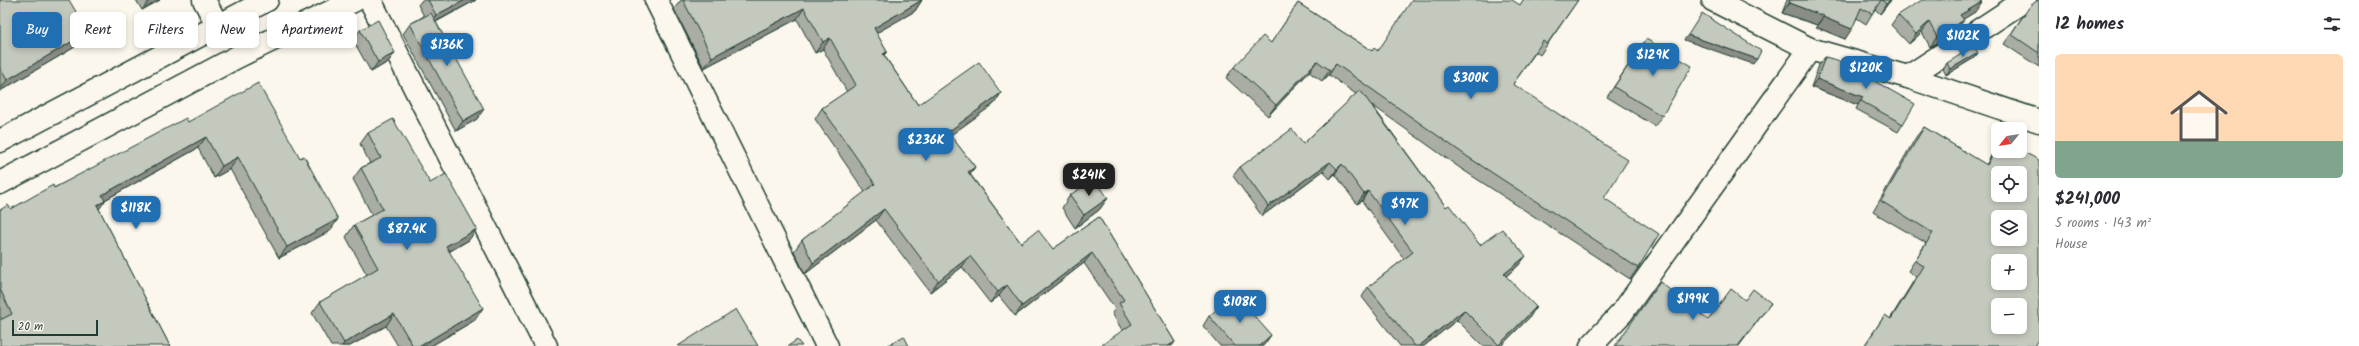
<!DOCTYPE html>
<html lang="en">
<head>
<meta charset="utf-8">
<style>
  body { margin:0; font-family:Kalam,sans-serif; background:#f7f7f7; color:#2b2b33; height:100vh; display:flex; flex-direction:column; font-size:15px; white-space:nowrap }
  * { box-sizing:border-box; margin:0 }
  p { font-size:13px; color:#7c7c81 }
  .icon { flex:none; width:22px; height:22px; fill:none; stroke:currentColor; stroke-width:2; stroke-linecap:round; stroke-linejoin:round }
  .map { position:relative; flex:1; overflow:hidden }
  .details { display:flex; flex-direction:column; background:#fff; width:320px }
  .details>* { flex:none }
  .hud { position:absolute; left:12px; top:12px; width:380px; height:36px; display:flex; gap:8px }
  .needle { width:26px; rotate:240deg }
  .tools { position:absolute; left:1991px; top:122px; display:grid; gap:8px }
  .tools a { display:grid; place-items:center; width:36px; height:36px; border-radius:6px; background:#fff; box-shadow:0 2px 6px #0003; font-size:20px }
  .scale { position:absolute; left:12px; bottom:10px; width:86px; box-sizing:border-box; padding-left:4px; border:2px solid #1f3d34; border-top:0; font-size:11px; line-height:14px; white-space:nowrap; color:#1f3d34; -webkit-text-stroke:3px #fbf7ec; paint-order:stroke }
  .price { position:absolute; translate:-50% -34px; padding:0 9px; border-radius:8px; background:#1f6fb2; color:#fff; font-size:13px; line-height:26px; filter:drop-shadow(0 1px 2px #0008) }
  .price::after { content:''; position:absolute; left:50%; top:24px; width:12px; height:9px; margin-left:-6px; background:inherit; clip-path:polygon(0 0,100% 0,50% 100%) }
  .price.selected { background:#222; color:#fff }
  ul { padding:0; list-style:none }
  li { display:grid; align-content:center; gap:8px; height:212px; padding:0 16px }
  li span { display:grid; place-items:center; height:124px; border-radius:6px; color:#555 }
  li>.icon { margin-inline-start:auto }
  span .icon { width:72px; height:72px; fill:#fffc; stroke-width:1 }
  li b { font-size:17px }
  h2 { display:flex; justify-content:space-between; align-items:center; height:48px; padding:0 16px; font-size:17px }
  .pill { padding:0 14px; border-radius:6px; background:#fff; box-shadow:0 2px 6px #0003; font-size:14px; line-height:36px }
  .pill.selected { background:#1f6fb2; color:#fff }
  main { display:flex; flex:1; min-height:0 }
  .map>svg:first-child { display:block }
</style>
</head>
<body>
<main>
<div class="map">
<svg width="2039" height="346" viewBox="0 0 2039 346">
  <rect width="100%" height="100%" fill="#fbf7ec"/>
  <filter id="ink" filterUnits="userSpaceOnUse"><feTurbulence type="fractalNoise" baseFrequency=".025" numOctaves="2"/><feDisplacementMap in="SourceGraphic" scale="8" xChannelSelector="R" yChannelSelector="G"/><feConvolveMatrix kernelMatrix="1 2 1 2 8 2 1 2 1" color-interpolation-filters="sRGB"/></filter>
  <g filter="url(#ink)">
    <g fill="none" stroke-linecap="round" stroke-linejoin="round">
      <defs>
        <path id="street" d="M204 0 218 26
          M370 0 546 346
          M656 0 827 346
          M1908 77 2025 0
          M1591 346 1622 313 1810 49"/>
        <path id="secondary" d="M1713 0 1810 49 1908 77 2039 121
          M0 141 267 0
          M0 183 237 57 355 0"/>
      </defs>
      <use href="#street" stroke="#1f3d34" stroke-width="25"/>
      <use href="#secondary" stroke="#1f3d34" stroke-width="25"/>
      <use href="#street" stroke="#fbf7ec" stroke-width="22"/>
      <use href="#secondary" stroke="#fbf7ec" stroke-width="22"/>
    </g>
    <path fill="#a9ada3" stroke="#1f3d34" d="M0 0 88 32 80 44 0 91Z
      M136 0H160L142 10Z
      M422 0H476L436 22 477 119 456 131 403 34 410 24 424 16 418 5Z
      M681 0H922L915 11 876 33 887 52 884 55 918 105 1001 93 994 104 950 135 975 167 970 174 1021 243 1053 249 1099 217 1175 342 1122 330 1112 313 1115 309 1084 263 1015 316 999 296 990 303 962 267 930 292 876 220 805 274 794 251 802 240 865 192 815 119 822 108 847 92 823 49 815 53 797 19 704 68 674 9Z
      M1578 0 1540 55 1536 52 1513 84 1604 198 1638 268 1630 279 1460 168 1372 105 1446 207 1480 245 1519 265 1506 276 1530 317 1501 346H1483L1457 320 1424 346H1400L1362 297 1368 287 1404 259 1362 201 1357 204 1335 174 1330 179 1323 171 1262 216 1233 176 1240 167 1303 144 1356 94 1329 75 1322 81 1309 72 1268 116 1226 78 1234 67 1271 43 1298 3 1372 51 1378 50 1520 5Z
      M1787 0H1891L1880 14 1875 9 1866 24 1857 18 1845 39 1816 27 1817 25 1782 13Z
      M2039 0V67L2004 44 2023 16Z
      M1975 12 1963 19 1957 30 1930 47 1922 32 1909 44 1891 25 1898 15Z
      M360 30 395 53 388 62 371 72 353 40Z
      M1639 49 1662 116 1655 126 1607 97Z
      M1978 53 1974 58 1946 75 1943 69 1947 63Z
      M1825 57 1903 124 1898 132 1856 109 1858 105 1811 87 1819 65Z
      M188 122 300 158 330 231 279 258 230 169 214 178 198 148 105 200 99 209 170 346 1 319 0 316V210L11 209Z
      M1924 127 1986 165 1994 150 1998 144V151L2034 346H1864L1885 315 1890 319 1916 277 1908 271 1926 243 1873 212 1916 137Z
      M368 133 430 183 469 240 449 252 475 320 431 346H398L386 326 350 346H331L312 313 320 302 367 275 346 237 354 225 372 215 353 179 361 168 370 163 360 144Z
      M1070 195 1108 198 1099 210 1075 228 1062 208Z
      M1209 316 1271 335 1263 346H1220L1203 326Z"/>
    <path fill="#898d85" stroke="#1f3d34" d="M150 0H160L142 10 149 1Z
      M465 0H476L429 25 436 15Z
      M922 0 915 11 866 39 874 28Z
      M1890 0H1891L1880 14 1886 4Z
      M1982 2 1975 12 1954 25 1960 15Z
      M1789 3 1824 16 1817 25 1782 13Z
      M804 8 797 19 704 68 712 57Z
      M1823 17 1852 29 1845 39 1816 27Z
      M1964 20 1957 30 1930 47 1937 37Z
      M1929 22 1922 32 1909 44 1916 34Z
      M88 32 80 44 0 91V90L7 80Z
      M1688 35 1757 59 1753 64 1684 40Z
      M830 38 823 49 815 53 823 42Z
      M395 53 388 62 371 72 378 62Z
      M1978 53 1974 58 1946 75 1950 69Z
      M1317 61 1309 72 1268 116 1276 105Z
      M1336 64 1329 75 1322 81 1330 70Z
      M1817 79 1863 97 1858 105 1811 87Z
      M1001 93 994 104 940 143 948 132Z
      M484 109 477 119 456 131 463 121Z
      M206 137 198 148 94 206 102 195Z
      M238 157 230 169 214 178 222 166Z
      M1330 162 1323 171 1262 216 1268 206Z
      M1342 164 1335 174 1330 179 1337 169Z
      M975 167 967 177 968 172Z
      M1368 191 1362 201 1357 204 1364 194Z
      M1108 198 1099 210 1075 228 1084 215Z
      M105 201 97 212V205Z
      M884 209 876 220 805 274 813 263Z
      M338 219 330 231 279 258 287 247Z
      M477 229 469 240 437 258 446 246Z
      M1092 253 1084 263 1015 316 1022 306Z
      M970 256 962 267 930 292 938 281Z
      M1526 256 1519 265 1497 284 1504 274Z
      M1007 285 999 296 990 303 998 292Z
      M1771 303 1739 346H1738Z
      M1536 307 1530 317 1501 346H1498Z
      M483 308 475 320 431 346H420Z
      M1464 310 1457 320 1424 346H1419Z
      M394 314 386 326 350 346H342L344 343Z
      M1271 335 1264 345 1263 346H1259Z
      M1175 342 1172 346H1168Z"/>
    <path fill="#c4c9be" stroke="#1f3d34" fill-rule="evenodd" d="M0 0H69L88 32 7 80 0 68Z
      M428 0H465L436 15Z
      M683 0H922L874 28 887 52 883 54 918 105 979 62 1001 93 948 132 975 167 968 172 1021 243 1038 230 1053 249 1099 217 1175 342 1168 346H1100L1132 324 1119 303 1124 300 1092 253 1022 306 1007 285 998 292 970 256 938 281 884 209 813 263 802 240 875 184 822 108 856 85 830 38 823 42 804 8 712 57Z
      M1412 0H1512L1520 5 1523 0H1578L1547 44 1543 41 1513 84 1628 160 1604 198 1659 234 1638 268 1468 157 1336 64 1330 70 1317 61 1276 105 1234 67 1263 36 1271 43 1298 3 1372 51 1374 48 1378 51Z
      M1790 0H1881L1872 14 1861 8 1852 29 1823 17 1824 16 1789 3Z
      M1882 0H1890L1886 4Z
      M1922 0H1980L1982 2 1960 15 1964 20 1937 37 1929 22 1916 34 1898 15Z
      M2038 0H2039V53L2011 34 2030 6Z
      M431 13 484 109 463 121 410 24Z
      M1702 13 1761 51 1757 59 1688 35Z
      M378 20 395 53 378 62 360 30Z
      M1646 39 1692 66 1662 116 1614 87Z
      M1974 46 1978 53 1950 69 1947 63Z
      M1825 57 1837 60 1915 104 1903 124 1861 101 1863 97 1817 79Z
      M258 83 300 158 304 156 338 219 287 247 238 157 222 166 206 137 102 195 105 201 97 205 170 346H0V320L12 314 0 289V210L8 205 11 209 53 185 54 188 186 118 188 122Z
      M1360 90 1446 207 1449 205 1480 245 1502 229 1526 256 1504 274 1536 307 1499 345 1464 310 1419 346H1415L1368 287 1413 252 1368 191 1364 194 1342 164 1337 169 1330 162 1268 206 1240 167 1292 129 1303 144Z
      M393 119 430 183 446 174 477 229 446 246 483 308 420 346H413L394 314 344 343 320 302 378 268 354 225 383 209 361 168 381 158 368 133Z
      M1924 127 1987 165 1998 146V151H2020V150L2039 160V338L2034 346H1867L1865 345 1885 315 1891 319 1924 266 1915 261 1933 233 1881 201ZM1998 173H2020V195H1998ZM1998 217H2020V239H1998ZM1998 261H2020V283H1998ZM1998 305H2020V327H1998Z
      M1095 179 1108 198 1084 215 1070 195Z
      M1660 282 1708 320 1731 289 1745 300 1753 289 1771 303 1738 346H1615Z
      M1235 294 1271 335 1259 346H1235L1209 316Z
      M736 309 758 346H678Z
      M904 336 909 346H886Z
      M797 340 802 346H788Z"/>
  </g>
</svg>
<div class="tools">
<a><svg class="needle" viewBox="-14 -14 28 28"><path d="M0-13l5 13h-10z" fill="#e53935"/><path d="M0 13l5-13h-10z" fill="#7c7c81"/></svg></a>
<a><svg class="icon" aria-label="locate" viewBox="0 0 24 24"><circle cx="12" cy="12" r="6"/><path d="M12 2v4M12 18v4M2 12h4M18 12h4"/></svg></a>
<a><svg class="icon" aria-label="layers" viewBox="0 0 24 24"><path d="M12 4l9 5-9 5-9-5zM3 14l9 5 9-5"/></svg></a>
<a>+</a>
<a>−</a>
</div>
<div class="scale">20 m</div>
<b class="price" style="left:1963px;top:58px">$102K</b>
<b class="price" style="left:447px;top:67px">$136K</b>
<b class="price" style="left:1653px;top:77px">$129K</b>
<b class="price" style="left:1866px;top:90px">$120K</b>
<b class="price" style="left:1471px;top:100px">$300K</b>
<b class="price" style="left:926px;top:162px">$236K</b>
<b class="price selected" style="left:1089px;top:197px">$241K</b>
<b class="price" style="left:1405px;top:226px">$97K</b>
<b class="price" style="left:136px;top:230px">$118K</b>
<b class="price" style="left:407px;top:251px">$87.4K</b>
<b class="price" style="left:1693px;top:321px">$199K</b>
<b class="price" style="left:1240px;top:324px">$108K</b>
<div class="hud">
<a class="pill selected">Buy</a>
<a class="pill">Rent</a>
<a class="pill">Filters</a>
<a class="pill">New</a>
<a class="pill">Apartment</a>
</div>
</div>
<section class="details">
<h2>12 homes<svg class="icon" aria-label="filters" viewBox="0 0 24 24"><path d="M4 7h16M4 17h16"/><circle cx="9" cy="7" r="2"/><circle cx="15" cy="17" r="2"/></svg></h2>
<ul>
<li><span style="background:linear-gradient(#ffd9b3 70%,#7fa58c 0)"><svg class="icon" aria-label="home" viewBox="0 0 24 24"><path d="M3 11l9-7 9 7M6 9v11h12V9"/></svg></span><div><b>$241,000</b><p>5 rooms · 143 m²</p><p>House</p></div></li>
</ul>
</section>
</main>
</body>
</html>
